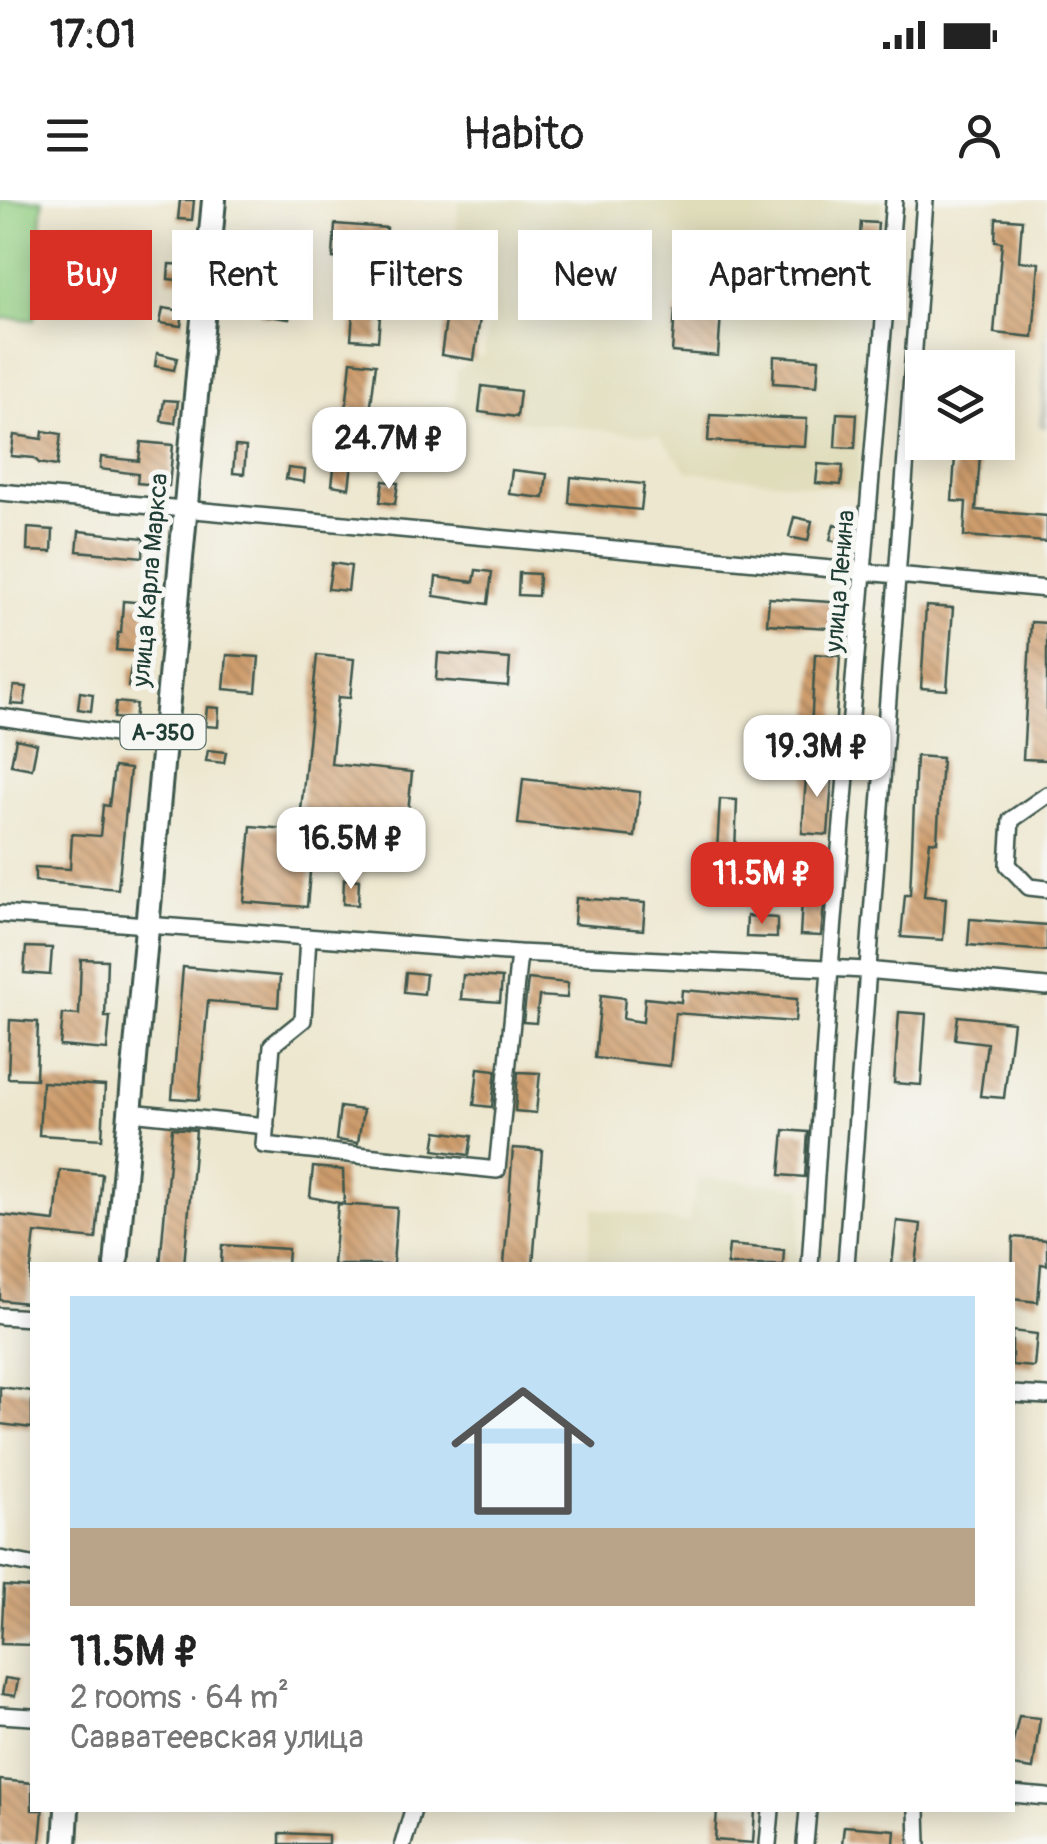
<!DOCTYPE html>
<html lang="en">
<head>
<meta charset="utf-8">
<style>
  body { margin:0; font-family:Pangolin,sans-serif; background:#f6f6f6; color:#222; height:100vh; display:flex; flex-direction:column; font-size:38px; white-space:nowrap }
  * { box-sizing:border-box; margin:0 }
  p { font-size:32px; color:#767676 }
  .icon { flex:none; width:55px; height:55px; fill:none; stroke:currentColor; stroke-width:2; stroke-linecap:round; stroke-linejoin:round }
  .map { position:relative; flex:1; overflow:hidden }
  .panel { position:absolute; left:30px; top:1062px; width:985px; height:550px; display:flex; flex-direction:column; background:#fff; border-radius:0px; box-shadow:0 5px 25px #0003 }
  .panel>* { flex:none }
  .banner { position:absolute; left:30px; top:30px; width:988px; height:90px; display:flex; gap:20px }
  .buttons { position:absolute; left:905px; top:150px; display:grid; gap:20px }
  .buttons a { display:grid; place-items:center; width:110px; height:110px; border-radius:0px; background:#fff; box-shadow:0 5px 25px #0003; font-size:50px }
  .price { position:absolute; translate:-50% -85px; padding:0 22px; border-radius:20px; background:#fff; color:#222; font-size:32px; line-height:65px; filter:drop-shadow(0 2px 5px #0008) }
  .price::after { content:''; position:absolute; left:50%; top:60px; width:30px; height:22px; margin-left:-15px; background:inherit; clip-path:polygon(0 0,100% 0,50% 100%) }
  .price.on { background:#d93025; color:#fff }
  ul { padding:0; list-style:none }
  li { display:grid; align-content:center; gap:20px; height:530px; padding:0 40px }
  li span { display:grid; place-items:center; height:310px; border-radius:0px; color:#555 }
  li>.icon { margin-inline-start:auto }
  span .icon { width:180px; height:180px; fill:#fffc; stroke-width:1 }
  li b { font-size:42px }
  .tag { padding:0 35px; border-radius:0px; background:#fff; box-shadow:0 5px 25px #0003; font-size:35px; line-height:90px }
  .tag.on { background:#d93025; color:#fff }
  .status { display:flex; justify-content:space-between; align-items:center; height:70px; padding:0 50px; background:#fff; direction:ltr }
  .status svg { height:28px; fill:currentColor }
  header { display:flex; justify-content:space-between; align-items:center; height:130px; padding:0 40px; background:#fff; font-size:45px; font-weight:600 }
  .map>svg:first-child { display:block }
</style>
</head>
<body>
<div class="status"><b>17:01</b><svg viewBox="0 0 49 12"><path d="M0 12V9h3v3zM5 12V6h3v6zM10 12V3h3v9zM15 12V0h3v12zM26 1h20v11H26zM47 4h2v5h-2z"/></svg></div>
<header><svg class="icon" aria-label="menu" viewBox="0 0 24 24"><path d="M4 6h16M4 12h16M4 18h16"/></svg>Habito<svg class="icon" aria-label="person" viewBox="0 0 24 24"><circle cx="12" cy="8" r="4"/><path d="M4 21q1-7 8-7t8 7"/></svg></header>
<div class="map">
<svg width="1047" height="1644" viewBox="0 0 1047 1644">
  <defs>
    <pattern id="building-back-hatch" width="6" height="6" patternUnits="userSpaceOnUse" patternTransform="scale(2.5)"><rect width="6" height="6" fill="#ce9d6d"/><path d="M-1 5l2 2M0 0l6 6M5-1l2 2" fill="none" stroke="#a7815a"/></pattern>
  </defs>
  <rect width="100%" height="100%" fill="#f6f6f2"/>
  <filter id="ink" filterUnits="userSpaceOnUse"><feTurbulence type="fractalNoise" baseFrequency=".01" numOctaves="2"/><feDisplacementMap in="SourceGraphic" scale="20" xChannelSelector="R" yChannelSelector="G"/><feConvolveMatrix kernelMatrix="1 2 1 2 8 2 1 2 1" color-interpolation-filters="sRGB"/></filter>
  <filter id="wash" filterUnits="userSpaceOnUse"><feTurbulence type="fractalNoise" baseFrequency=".0048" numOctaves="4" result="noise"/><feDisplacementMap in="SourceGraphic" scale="40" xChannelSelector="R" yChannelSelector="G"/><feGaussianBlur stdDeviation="2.25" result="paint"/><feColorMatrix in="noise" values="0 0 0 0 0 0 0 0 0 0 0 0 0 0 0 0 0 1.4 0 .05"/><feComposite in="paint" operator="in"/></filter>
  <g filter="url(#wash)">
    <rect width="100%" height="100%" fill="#ede7cf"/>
    <path fill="#e0ddbb" d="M459 0H883L857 290 688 272 659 236 454 214 457 170 484 154 492 94 452 85Z
      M698 977 804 987 796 1065H587L594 1008 688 1023Z"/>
    <path fill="#c4c6b9" d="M1047 117V228L1039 227Z"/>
    <path fill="#95d085" stroke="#5a865c" stroke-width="2.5" d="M0 0H43L34 120 0 118Z"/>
    <g id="blocks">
      <path fill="url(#building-back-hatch)" d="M180 0H194L192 20 178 19Z
        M996 18 1022 20 1019 61 1039 63 1033 137 994 133 1002 42 995 41Z
        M861 22 878 23 875 65 858 64Z
        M335 24 387 28 378 141 351 139 357 60 333 58Z
        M813 38 840 42 836 71 809 68Z
        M270 39 299 42 289 119 260 115Z
        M606 46 614 101 596 104 588 49Z
        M169 64 190 65 189 81 168 79Z
        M448 106 481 111 474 160 441 155Z
        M163 108 183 111 181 126 160 123Z
        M675 110 721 113 718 156 672 152Z
        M157 153 177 158 174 170 155 166Z
        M774 156 819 159 817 186 773 183Z
        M351 161 376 164 370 212 346 209Z
        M482 186 520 191 517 217 479 212Z
        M164 200 178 201 175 223 161 221Z
        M837 213 857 214 855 248 835 247Z
        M710 215 807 219 805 246 708 241Z
        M43 231 61 234 57 266 39 263 34 258 11 256 14 235 42 239Z
        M141 242 173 245 169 286 137 283 138 274 100 269 101 257 139 261Z
        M956 242H981L976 310 1047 316V342L964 336 966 302 952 301Z
        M235 246 246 247 244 274 233 273Z
        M335 261 352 263 349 288 332 285Z
        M818 264 843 266 841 285 816 283Z
        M288 268 305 270 304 282 286 279Z
        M512 270 547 274 544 298 509 294Z
        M571 277 644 284 641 310 569 303Z
        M383 281 398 283 395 304 380 302Z
        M794 317 812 321 808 341 789 337Z
        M834 324 849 328 845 344 830 340Z
        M28 328 53 330 52 352 27 351Z
        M79 331 144 338 143 357 77 351Z
        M332 363 351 366 348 391 328 389Z
        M476 370 492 372 488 404 434 396 436 377 474 382Z
        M519 373 539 374 538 396 518 395Z
        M769 398 845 403 844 429 767 424Z
        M123 401 146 403 142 452 116 450 118 433H121Z
        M926 406 953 408 947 490 921 488Z
        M1031 422 1047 423V560L1023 559Z
        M438 453 510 459 508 486 436 480Z
        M815 454 840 456 835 532 811 530Z
        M227 455 259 457 256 492 224 489Z
        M317 455 354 459 350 498 338 497 331 564 412 572 407 622 315 613 307 707 244 702 251 626 299 630Z
        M131 467 141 468 138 489 128 487Z
        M14 486 27 487 24 505 11 504Z
        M80 492 93 494 91 511 78 509Z
        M116 502 136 504 134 520 114 518Z
        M207 507 219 508 218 527 205 526Z
        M16 539 37 544 32 569 11 565Z
        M208 550 226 552 224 563 206 561Z
        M916 556 942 558 937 642 930 641 924 696 946 698 943 740 901 737 905 695H910Z
        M807 564 833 566 828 635 802 633Z
        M114 567 130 569 118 689 35 681V667L70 669 72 634 100 636 103 605 109 606Z
        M523 579 640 592 635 637 518 624Z
        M720 599 737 600 735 652 717 651Z
        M344 679 359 680 358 705 343 704Z
        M803 682 826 684 821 736 800 735Z
        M576 698 645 703 643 730 574 724Z
        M747 716 777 718V738L746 737Z
        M970 719 1047 725V751L968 745Z
        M26 747 52 748 50 775 24 773Z
        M81 759 107 760 105 817H110L107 850 60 846 63 814 79 815Z
        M183 767 280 776 278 807 208 801 199 900 172 898Z
        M406 772 426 774 424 794 404 792Z
        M463 775 502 778 500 802 461 799Z
        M528 779 568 783 567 798 539 796 536 823 523 822Z
        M682 790 797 799 795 822 675 813 670 866 595 858 601 795 625 798 623 819 643 822 645 798 681 802Z
        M899 812 926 814 921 885 894 883Z
        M958 816 1013 822 1004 898 980 896 987 843 955 839Z
        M10 820 38 822 36 879 8 878Z
        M478 868 496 870 492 907 474 905Z
        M518 872 540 873 536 913 515 911Z
        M42 882 105 886 102 939 39 935Z
        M340 907 363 910 358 943 336 940Z
        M172 928 196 930 184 1065H160Z
        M784 930 808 932 805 977 780 975Z
        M437 931 472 936 469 955 434 950Z
        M513 948 542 950 533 1065H504Z
        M313 967 343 970 344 1004 310 997Z
        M60 970 102 974 96 1039 35 1033 27 1103 0 1100V1015L55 1021Z
        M338 1004 397 1008 393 1065H333Z
        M897 1021 921 1024 916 1065H892Z
        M1013 1037 1047 1040V1065L1041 1064 1038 1102 1012 1099Z
        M222 1045 288 1049 287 1065H221Z
        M729 1045 784 1050 783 1065H727Z
        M1012 1131 1037 1134 1034 1167 1012 1165Z
        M0 1187 32 1191V1228L0 1224Z
        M4 1386 32 1388V1445L1 1444Z
        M5 1478 18 1480 15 1496 2 1494Z
        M1019 1516 1040 1518 1033 1569 1012 1566V1546Z
        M0 1580 32 1583V1610H43L40 1644H0Z
        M717 1610H755L753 1643 715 1640Z
        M844 1626 895 1630 894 1644H842Z
        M280 1633 328 1635V1644H280Z"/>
    </g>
  </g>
  <g filter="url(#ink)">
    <use href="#blocks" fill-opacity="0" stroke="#3e564b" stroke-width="2.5"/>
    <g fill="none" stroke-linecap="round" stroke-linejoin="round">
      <defs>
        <path id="minor" d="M0 292 1047 389
          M0 517 162 541
          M1047 595 1011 620 1008 665 1029 687 1047 689
          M0 714 519 753 866 770 1047 787
          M308 737 303 820 272 845 264 945 497 970 519 753
          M130 912 266 926
          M810 1065 830 768 894 0
          M846 1065 925 0
          M0 1116 32 1118
          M1012 1194 1047 1196
          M0 1359 32 1365
          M0 1515 32 1517
          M1012 1594 1047 1597
          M917 1610 918 1644
          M403 1644 413 1610
          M768 1644 771 1610
          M805 1644 808 1610"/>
        <path id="highway" d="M116 1065 214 0
          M65 1644 67 1610"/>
      </defs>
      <use href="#minor" stroke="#3e564b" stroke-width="20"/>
      <use href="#highway" stroke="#3e564b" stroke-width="28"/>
      <use href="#minor" stroke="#fff" stroke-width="15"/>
      <use href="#highway" stroke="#fff" stroke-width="22"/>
    </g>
  </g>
  <g text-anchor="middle" stroke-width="10" stroke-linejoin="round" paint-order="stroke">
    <rect fill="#f6f6f2" stroke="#60746d" stroke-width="2.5" x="120.5" y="515" width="85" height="34" rx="8"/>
    <g font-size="22" font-weight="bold" fill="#1f3d34">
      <text x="163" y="540">А-350</text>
    </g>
    <g font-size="25" fill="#1f3d34" stroke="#f6f6f2">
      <text transform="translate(149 380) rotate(-85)" y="9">улица Карла Маркса</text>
      <text transform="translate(839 381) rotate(-85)" y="9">улица Ленина</text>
    </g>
  </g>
</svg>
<div class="buttons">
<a><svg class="icon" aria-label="layers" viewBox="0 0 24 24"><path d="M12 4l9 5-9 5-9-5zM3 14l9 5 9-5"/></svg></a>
</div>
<b class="price" style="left:389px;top:292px">24.7M ₽</b>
<b class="price" style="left:817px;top:600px">19.3M ₽</b>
<b class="price" style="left:351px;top:692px">16.5M ₽</b>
<b class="price on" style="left:762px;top:727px">11.5M ₽</b>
<div class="banner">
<a class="tag on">Buy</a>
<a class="tag">Rent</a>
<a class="tag">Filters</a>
<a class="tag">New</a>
<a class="tag">Apartment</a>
</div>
<section class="panel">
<ul>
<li><span style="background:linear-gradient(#bfe0f5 75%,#b9a48a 0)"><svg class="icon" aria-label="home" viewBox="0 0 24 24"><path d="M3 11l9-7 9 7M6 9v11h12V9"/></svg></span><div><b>11.5M ₽</b><p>2 rooms · 64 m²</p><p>Савватеевская улица</p></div></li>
</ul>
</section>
</div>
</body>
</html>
